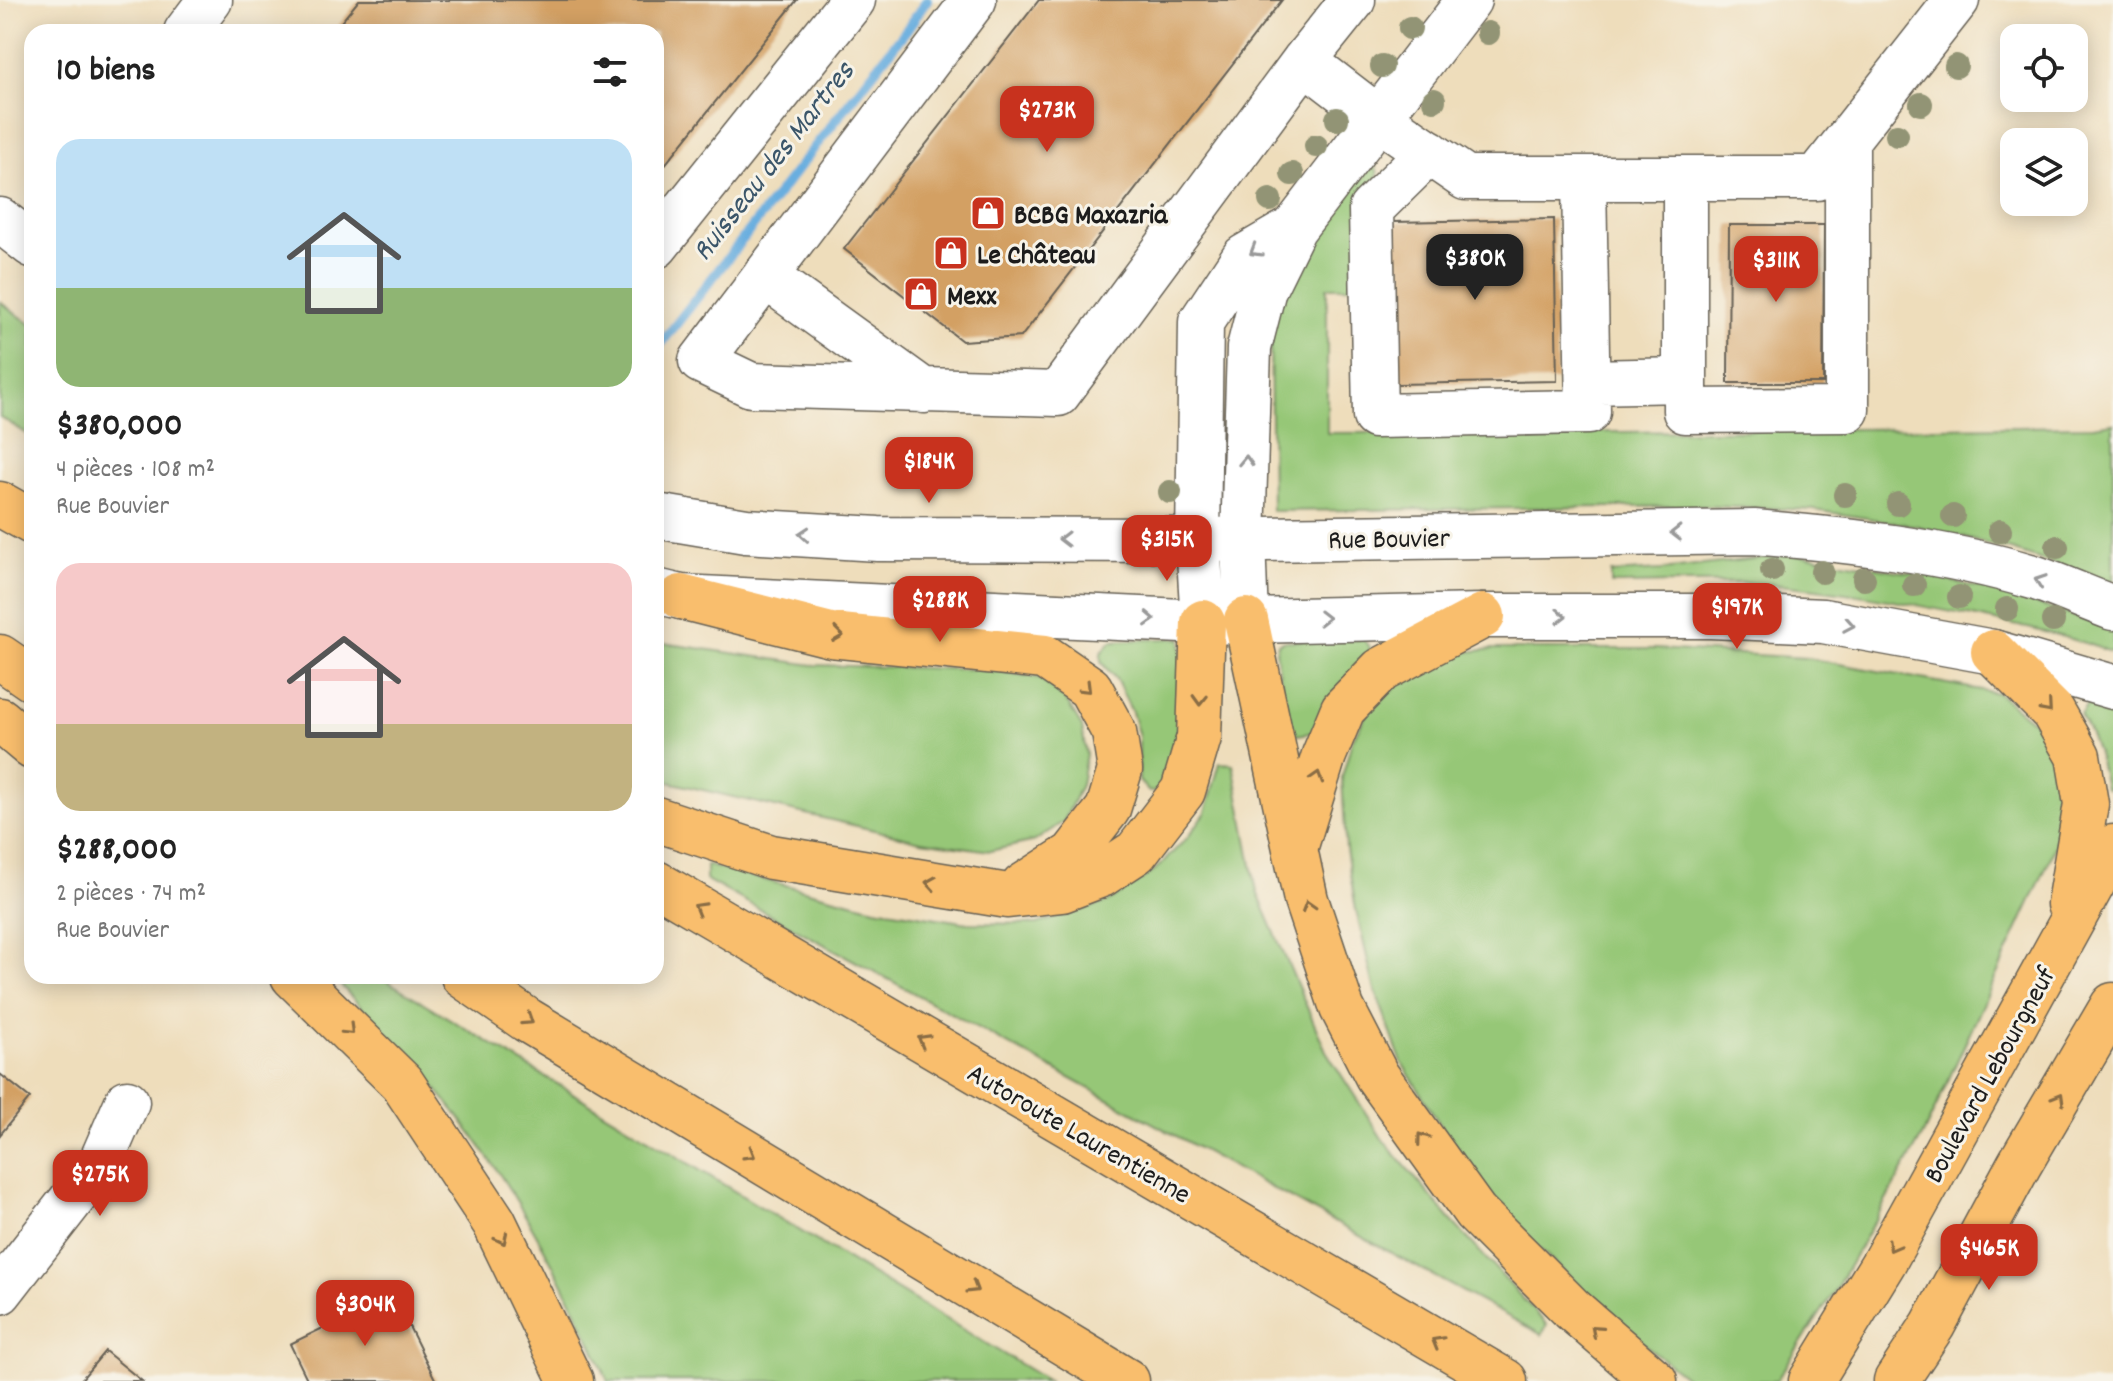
<!DOCTYPE html>
<html lang="fr">
<head>
<meta charset="utf-8">
<style>
  body { margin:0; font-family:Dekko,sans-serif; background:#f2f2f2; color:#222; height:100vh; display:flex; flex-direction:column; font-size:30px; white-space:nowrap }
  * { box-sizing:border-box; margin:0 }
  p { font-size:26px; color:#767676 }
  .icon { flex:none; width:44px; height:44px; fill:none; stroke:currentColor; stroke-width:2; stroke-linecap:round; stroke-linejoin:round }
  .map { position:relative; flex:1; overflow:hidden }
  .panel { position:absolute; left:24px; top:24px; width:640px; height:960px; display:flex; flex-direction:column; background:#fff; border-radius:24px; box-shadow:0 4px 20px #0003 }
  .panel>* { flex:none }
  .tools { position:absolute; left:2000px; top:24px; display:grid; gap:16px }
  .tools a { display:grid; place-items:center; width:88px; height:88px; border-radius:16px; background:#fff; box-shadow:0 4px 20px #0003; font-size:40px }
  .price { position:absolute; translate:-50% -68px; padding:0 18px; border-radius:16px; background:#c8321e; color:#fff; font-size:26px; line-height:52px; filter:drop-shadow(0 2px 4px #0008) }
  .price::after { content:''; position:absolute; left:50%; top:48px; width:24px; height:18px; margin-left:-12px; background:inherit; clip-path:polygon(0 0,100% 0,50% 100%) }
  .price.current { background:#222; color:#fff }
  ul { padding:0; list-style:none }
  li { display:grid; align-content:center; gap:16px; height:424px; padding:0 32px }
  li span { display:grid; place-items:center; height:248px; border-radius:24px; color:#555 }
  li>.icon { margin-inline-start:auto }
  span .icon { width:144px; height:144px; fill:#fffc; stroke-width:1 }
  li b { font-size:34px }
  h2 { display:flex; justify-content:space-between; align-items:center; height:96px; padding:0 32px; font-size:34px }
  .map>svg:first-child { display:block }
</style>
</head>
<body>
<div class="map">
<svg width="2113" height="1381" viewBox="0 0 2113 1381">
  <rect width="100%" height="100%" fill="#f7f3e8"/>
  <filter id="ink" filterUnits="userSpaceOnUse"><feTurbulence type="fractalNoise" baseFrequency=".0125" numOctaves="2"/><feDisplacementMap in="SourceGraphic" scale="16" xChannelSelector="R" yChannelSelector="G"/><feConvolveMatrix kernelMatrix="1 2 1 2 8 2 1 2 1" color-interpolation-filters="sRGB"/></filter>
  <filter id="wash" filterUnits="userSpaceOnUse"><feTurbulence type="fractalNoise" baseFrequency=".006" numOctaves="4" result="noise"/><feDisplacementMap in="SourceGraphic" scale="32" xChannelSelector="R" yChannelSelector="G"/><feGaussianBlur stdDeviation="1.8" result="paint"/><feColorMatrix in="noise" values="0 0 0 0 0 0 0 0 0 0 0 0 0 0 0 0 0 1.4 0 .05"/><feComposite in="paint" operator="in"/></filter>
  <g filter="url(#wash)">
    <rect width="100%" height="100%" fill="#edb"/>
    <path fill="#96c777" stroke="#59724a" stroke-width="2" d="M1375 166 1378 173 1353 284 1349 287H1327V433L1623 432 2093 426 2113 423V583L2011 550 1918 526 1814 510 1702 506 1272 511 1270 325 1280 283 1369 169Z
      M0 302 32 325V437L0 417Z
      M1795 554 1934 577 2008 595 2113 629V653C2070 636 2022 627 1977 617 1907 603 1836 589 1765 584 1714 581 1662 584 1611 584V573L1662 570Z
      M1181 638 1183 730 1163 791 1149 792 1139 781V737L1132 712 1116 679 1101 662V653L1111 641Z
      M1363 639 1370 648V659L1316 732 1298 735 1288 728 1276 651 1278 644 1283 641Z
      M656 642 813 665 992 670 1040 678 1065 699 1082 727 1086 754 1081 785 1064 821 1035 841 990 851 921 841 656 779Z
      M1494 649H1656L1807 658 1997 693 2035 723 2055 754 2062 788V822L2051 857 1923 1135 1833 1294 1776 1381H1691L1639 1340 1532 1242 1486 1189 1441 1126 1402 1063 1374 987 1356 910 1346 849 1342 777 1352 741 1369 709 1390 686 1446 654Z
      M2090 700 2113 707V790L2105 788C2100 762 2094 738 2080 715Z
      M1220 763 1233 764 1257 892 1326 1051 1383 1140 1450 1219 1547 1325 1542 1335 706 880V865L875 908 968 923 1037 924 1108 902 1154 871 1188 837 1206 812Z
      M341 976H379L1048 1381H608C567 1286 519 1193 455 1112 419 1066 376 1024 337 981Z"/>
    <g fill="none" stroke-linecap="round" stroke-linejoin="round">
      <path stroke="#69aedf" stroke-width="10" d="M656 350 907 29 927 0"/>
    </g>
    <g id="blocks">
      <path fill="#d3a064" d="M359 0H797L656 176V32H333Z
        M1039 0H1282L1021 337 962 341 844 249Z
        M1554 219 1557 381 1396 384 1393 222Z
        M1729 225H1824L1823 383H1728Z
        M0 1074 30 1098 0 1135Z
        M393 1294 436 1381H308L290 1344Z
        M105 1351 142 1381H80Z"/>
    </g>
  </g>
  <g filter="url(#ink)">
    <use href="#blocks" fill-opacity="0" stroke="#666054" stroke-width="2"/>
    <g fill="none" stroke-linecap="round" stroke-linejoin="round">
      <defs>
        <path id="minor" d="M974 0 701 361 751 385 1058 394 1304 61 1353 0
          M186 32 210 0
          M1304 61 1377 117 1466 178H1817L1957 0
          M1429 152 1371 209 1375 416 1588 412 1584 178
          M1685 178V411L1847 410V143
          M0 220 32 245
          M1294 228 1469 0
          M656 246 853 0
          M765 276 924 391
          M1588 382 1685 380
          M656 516 746 531 878 539 1198 540 1754 532C1848 540 1942 550 2033 577 2060 586 2086 598 2113 608
          M656 591 681 597 1203 622 1483 616H1711L1823 621 1993 652 2113 687
          M1203 622 1198 540 1201 322 1244 257 1294 228 1264 289 1249 348 1243 539 1246 620
          M0 1292 101 1162 127 1102"/>
        <path id="major" d="M1993 652 2053 712 2078 756 2086 804 2069 904
          M1811 1381 1884 1262 2113 847
          M1896 1381 1933 1325 2019 1165 2113 1005"/>
        <path id="highway" d="M0 504 32 522
          M681 597 831 635 1045 657 1090 688 1114 732 1120 770 1108 809 1073 854 1023 886
          M1246 620 1306 900 1342 1008 1377 1076 1475 1212 1572 1309 1655 1381
          M0 657 32 679
          M0 720 32 747
          M656 819 771 857 1008 896 1062 890 1101 875 1136 852 1183 791 1199 737 1203 622
          M1295 849 1324 755 1343 709 1381 670 1483 616
          M656 883 1505 1381
          M293 976 402 1083 494 1222 571 1381
          M463 976 527 1020 1127 1381"/>
      </defs>
      <use href="#minor" stroke="#666054" stroke-width="47"/>
      <use href="#major" stroke="#666054" stroke-width="47"/>
      <use href="#highway" stroke="#666054" stroke-width="47"/>
      <use href="#minor" stroke="#fff" stroke-width="44"/>
      <use href="#major" stroke="#f9be6d" stroke-width="44"/>
      <use href="#highway" stroke="#f9be6d" stroke-width="44"/>
    </g>
    <g fill="#929475">
      <circle cx="1410" cy="28" r="12"/>
      <circle cx="1488" cy="33" r="12"/>
      <circle cx="1382" cy="66" r="12"/>
      <circle cx="1956" cy="66" r="12"/>
      <circle cx="1434" cy="100" r="12"/>
      <circle cx="1921" cy="104" r="12"/>
      <circle cx="1337" cy="119" r="12"/>
      <circle cx="1897" cy="135" r="12"/>
      <circle cx="1316" cy="146" r="12"/>
      <circle cx="1292" cy="174" r="12"/>
      <circle cx="1270" cy="200" r="12"/>
      <circle cx="1170" cy="492" r="12"/>
      <circle cx="1845" cy="495" r="12"/>
      <circle cx="1898" cy="504" r="12"/>
      <circle cx="1953" cy="516" r="12"/>
      <circle cx="2000" cy="531" r="12"/>
      <circle cx="2057" cy="547" r="12"/>
      <circle cx="1772" cy="570" r="12"/>
      <circle cx="1822" cy="572" r="12"/>
      <circle cx="1864" cy="579" r="12"/>
      <circle cx="1914" cy="585" r="12"/>
      <circle cx="1959" cy="597" r="12"/>
      <circle cx="2007" cy="609" r="12"/>
      <circle cx="2053" cy="621" r="12"/>
    </g>
    <defs><path id="oneway-chevron" d="M-2-3.5L2.5 0L-2 3.5" fill="none" stroke-width="1.6" stroke-linecap="round" stroke-linejoin="round" transform="scale(2)"/></defs>
    <g stroke="#999">
      <use href="#oneway-chevron" transform="translate(1255 251) rotate(148)"/>
      <use href="#oneway-chevron" transform="translate(1246 461) rotate(-88)"/>
      <use href="#oneway-chevron" transform="translate(1676 533) rotate(179)"/>
      <use href="#oneway-chevron" transform="translate(804 534) rotate(-176)"/>
      <use href="#oneway-chevron" transform="translate(1064 539) rotate(-180)"/>
      <use href="#oneway-chevron" transform="translate(2040 581) rotate(-161)"/>
      <use href="#oneway-chevron" transform="translate(1561 616)"/>
      <use href="#oneway-chevron" transform="translate(1324 618) rotate(-1)"/>
      <use href="#oneway-chevron" transform="translate(1150 619) rotate(3)"/>
      <use href="#oneway-chevron" transform="translate(1849 625) rotate(10)"/>
    </g>
    <g stroke="#8a6d44">
      <use href="#oneway-chevron" transform="translate(838 635) rotate(8)"/>
      <use href="#oneway-chevron" transform="translate(1086 688) rotate(45)"/>
      <use href="#oneway-chevron" transform="translate(1200 700) rotate(92)"/>
      <use href="#oneway-chevron" transform="translate(2047 708) rotate(49)"/>
      <use href="#oneway-chevron" transform="translate(1317 777) rotate(-73)"/>
      <use href="#oneway-chevron" transform="translate(931 883) rotate(-171)"/>
      <use href="#oneway-chevron" transform="translate(1308 906) rotate(-107)"/>
      <use href="#oneway-chevron" transform="translate(699 908) rotate(-150)"/>
      <use href="#oneway-chevron" transform="translate(528 1020) rotate(33)"/>
      <use href="#oneway-chevron" transform="translate(349 1030) rotate(44)"/>
      <use href="#oneway-chevron" transform="translate(923 1040) rotate(-150)"/>
      <use href="#oneway-chevron" transform="translate(2059 1098) rotate(-60)"/>
      <use href="#oneway-chevron" transform="translate(1422 1138) rotate(-126)"/>
      <use href="#oneway-chevron" transform="translate(750 1154) rotate(31)"/>
      <use href="#oneway-chevron" transform="translate(502 1239) rotate(64)"/>
      <use href="#oneway-chevron" transform="translate(1893 1246) rotate(119)"/>
      <use href="#oneway-chevron" transform="translate(973 1288) rotate(31)"/>
      <use href="#oneway-chevron" transform="translate(1596 1330) rotate(-139)"/>
      <use href="#oneway-chevron" transform="translate(1437 1342) rotate(-150)"/>
    </g>
  </g>
  <defs>
    <symbol id="shop-square" viewBox="-11 -11 22 22"><rect x="-9" y="-9" width="18" height="18" rx="4" fill="#c8321e" stroke="#f7f3e8"/><path d="M-5-2.5h2.3a2.7 3.5 0 0 1 5.4 0H5L5.5 6h-11ZM-1.5-2.5h3a1.5 2.3 0 0 0-3 0Z" fill="#fff"/></symbol>
  </defs>
  <g fill-rule="evenodd">
    <use href="#shop-square" x="968" y="193" width="40" height="40"/>
    <use href="#shop-square" x="931" y="233" width="40" height="40"/>
    <use href="#shop-square" x="901" y="274" width="40" height="40"/>
  </g>
  <g text-anchor="middle" stroke-width="6" stroke-linejoin="round" paint-order="stroke">
    <g font-size="28" font-weight="bold" fill="#1c1c1c" stroke="#f7f3e8" text-anchor="start">
      <text x="1014" y="223">BCBG Maxazria</text>
      <text x="977" y="263">Le Château</text>
      <text x="947" y="304">Mexx</text>
    </g>
    <g font-size="28" fill="#1c1c1c" stroke="#f7f3e8">
      <text transform="translate(1389 537) rotate(-1)" y="10">Rue Bouvier</text>
      <text transform="translate(1988 1074) rotate(-61)" y="10">Boulevard Lebourgneuf</text>
      <text transform="translate(1080 1132) rotate(30)" y="10">Autoroute Laurentienne</text>
    </g>
    <g font-size="30" font-style="italic" fill="#3b566a" stroke="#f7f3e8">
      <text transform="translate(772 160) rotate(-52)" y="10">Ruisseau des Martres</text>
    </g>
  </g>
</svg>
<div class="tools">
<a><svg class="icon" aria-label="locate" viewBox="0 0 24 24"><circle cx="12" cy="12" r="6"/><path d="M12 2v4M12 18v4M2 12h4M18 12h4"/></svg></a>
<a><svg class="icon" aria-label="layers" viewBox="0 0 24 24"><path d="M12 4l9 5-9 5-9-5zM3 14l9 5 9-5"/></svg></a>
</div>
<b class="price" style="left:1047px;top:154px">$273K</b>
<b class="price current" style="left:1475px;top:302px">$380K</b>
<b class="price" style="left:1776px;top:304px">$311K</b>
<b class="price" style="left:929px;top:505px">$184K</b>
<b class="price" style="left:1167px;top:583px">$315K</b>
<b class="price" style="left:940px;top:644px">$288K</b>
<b class="price" style="left:1737px;top:651px">$197K</b>
<b class="price" style="left:100px;top:1218px">$275K</b>
<b class="price" style="left:1989px;top:1292px">$465K</b>
<b class="price" style="left:365px;top:1348px">$304K</b>
<section class="panel">
<h2>10 biens<svg class="icon" aria-label="filters" viewBox="0 0 24 24"><path d="M4 7h16M4 17h16"/><circle cx="9" cy="7" r="2"/><circle cx="15" cy="17" r="2"/></svg></h2>
<ul>
<li><span style="background:linear-gradient(#bfe0f5 60%,#8fb573 0)"><svg class="icon" aria-label="home" viewBox="0 0 24 24"><path d="M3 11l9-7 9 7M6 9v11h12V9"/></svg></span><div><b>$380,000</b><p>4 pièces · 108 m²</p><p>Rue Bouvier</p></div></li>
<li><span style="background:linear-gradient(#f6c9c9 65%,#c2b280 0)"><svg class="icon" aria-label="home" viewBox="0 0 24 24"><path d="M3 11l9-7 9 7M6 9v11h12V9"/></svg></span><div><b>$288,000</b><p>2 pièces · 74 m²</p><p>Rue Bouvier</p></div></li>
</ul>
</section>
</div>
</body>
</html>
